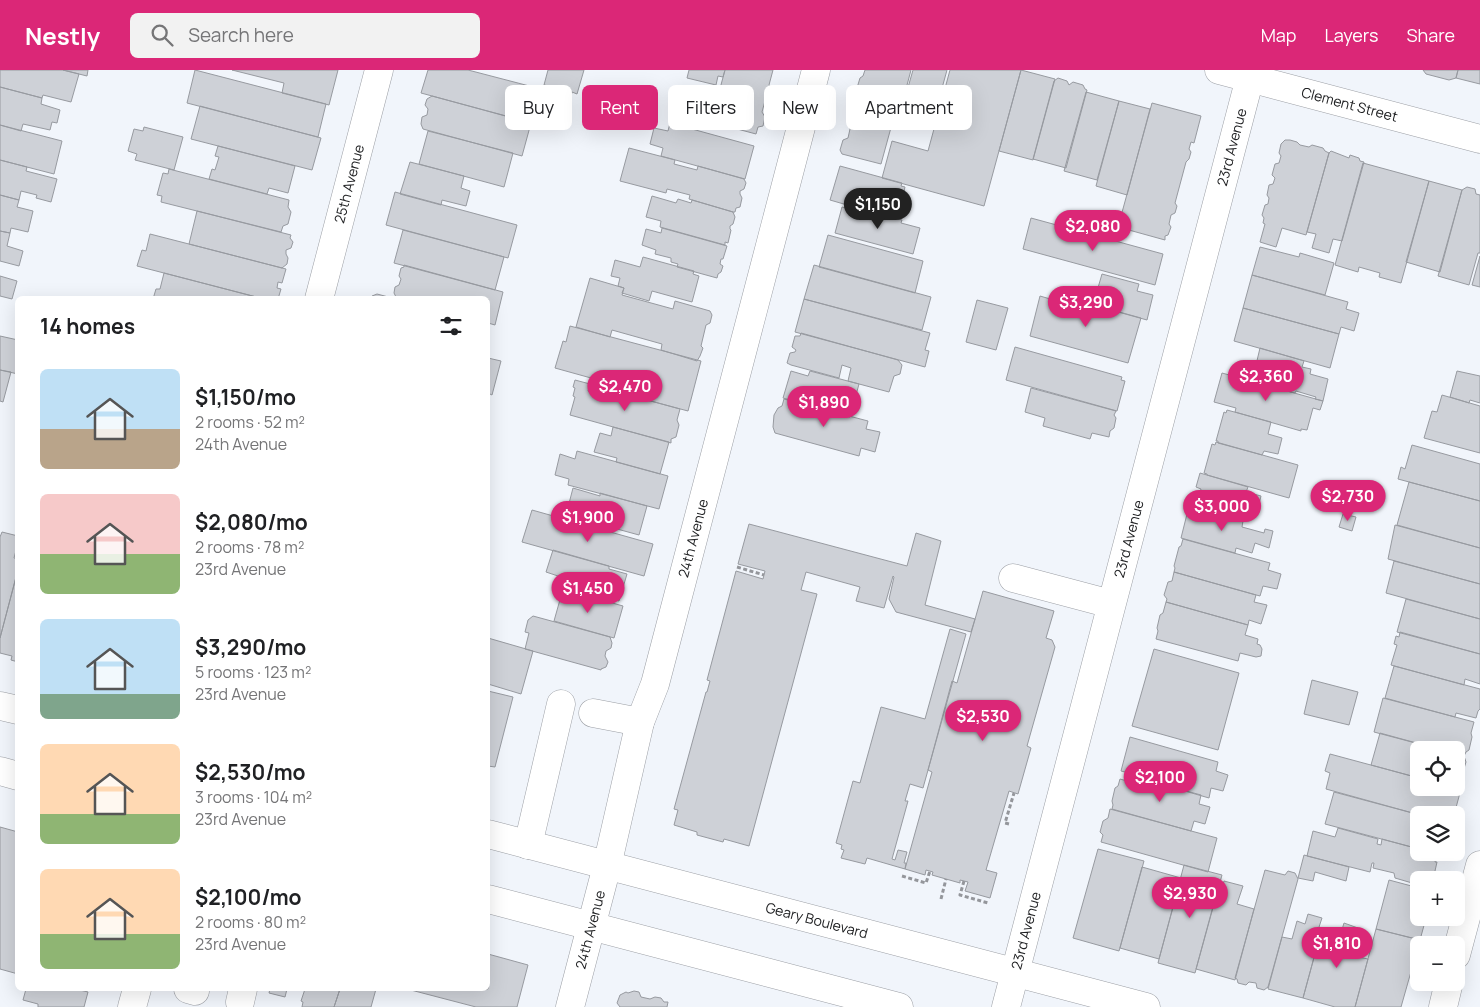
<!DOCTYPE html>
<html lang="en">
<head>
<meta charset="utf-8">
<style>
  body { margin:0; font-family:Manrope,sans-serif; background:#f2f2f2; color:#202124; height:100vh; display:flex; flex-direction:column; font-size:19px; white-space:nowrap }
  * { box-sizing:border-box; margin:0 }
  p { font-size:16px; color:#757577 }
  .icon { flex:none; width:28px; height:28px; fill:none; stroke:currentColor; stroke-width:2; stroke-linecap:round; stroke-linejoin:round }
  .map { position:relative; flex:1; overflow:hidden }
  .sheet { position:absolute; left:15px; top:226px; width:475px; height:695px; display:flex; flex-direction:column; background:#fff; border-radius:8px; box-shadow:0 5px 20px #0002 }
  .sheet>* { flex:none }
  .banner { position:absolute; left:505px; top:15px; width:475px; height:45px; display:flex; gap:10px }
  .buttons { position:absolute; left:1410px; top:671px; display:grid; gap:10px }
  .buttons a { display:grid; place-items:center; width:55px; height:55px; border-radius:8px; background:#fff; box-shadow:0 5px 20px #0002; font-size:25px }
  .price { position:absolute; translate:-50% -42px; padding:0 11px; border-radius:18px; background:#db2777; color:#fff; font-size:16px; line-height:32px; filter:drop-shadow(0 1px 2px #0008) }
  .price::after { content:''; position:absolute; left:50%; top:30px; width:15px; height:11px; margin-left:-8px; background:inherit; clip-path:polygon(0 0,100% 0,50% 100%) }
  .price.selected { background:#222; color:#fff }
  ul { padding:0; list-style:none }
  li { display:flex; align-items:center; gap:15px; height:125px; padding:0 25px }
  li span { display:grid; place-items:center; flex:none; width:140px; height:100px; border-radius:8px; color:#555 }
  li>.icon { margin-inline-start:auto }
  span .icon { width:60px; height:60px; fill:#fffc; stroke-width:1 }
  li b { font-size:21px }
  h2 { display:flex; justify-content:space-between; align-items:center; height:60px; padding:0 25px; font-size:21px }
  .chip { padding:0 18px; border-radius:8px; background:#fff; box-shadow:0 5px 20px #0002; font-size:18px; line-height:45px }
  .chip.selected { background:#db2777; color:#fff }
  header { display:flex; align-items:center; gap:30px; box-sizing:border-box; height:70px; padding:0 25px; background:#db2777; color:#fff }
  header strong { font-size:24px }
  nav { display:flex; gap:28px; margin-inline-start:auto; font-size:18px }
  .search { width:350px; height:45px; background:#f2f2f2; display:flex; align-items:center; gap:12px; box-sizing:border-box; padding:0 18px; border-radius:8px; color:#757577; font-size:19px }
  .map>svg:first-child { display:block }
</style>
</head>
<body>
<header>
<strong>Nestly</strong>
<div class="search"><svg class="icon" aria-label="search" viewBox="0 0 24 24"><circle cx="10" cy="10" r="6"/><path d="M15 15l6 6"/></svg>Search here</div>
<nav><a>Map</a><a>Layers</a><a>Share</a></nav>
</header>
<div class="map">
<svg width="1480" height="937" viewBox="0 0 1480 937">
  <rect width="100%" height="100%" fill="#f1f5fb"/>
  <path fill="#ced1d7" stroke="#979aa0" d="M0 0H63L79 4 71 32 43 25 42 28 0 17Z
    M63 0H88L87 6Z
    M195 0 326 34 318 67 187 33Z
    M232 0H338L329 35 282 23 284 13Z
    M428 0H468L560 24 556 41 552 40 547 57 421 23Z
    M548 0H584L577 24 572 22 571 27 548 21 549 16 544 15Z
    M689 0H725L723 7 718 6 716 15 687 8Z
    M725 0H773L769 15 772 20 770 29 765 31 762 42 765 47 763 56 758 57 756 64 711 52Z
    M865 0H911L902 34 898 32 881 94 842 84 840 80 843 70 848 68 852 50 849 47 852 36 857 35 860 23 857 18 860 8 863 6Z
    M913 0H947L933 51 901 42Z
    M950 0H1021L984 136 882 108 892 71 928 81Z
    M1021 0 1055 9 1033 90 999 81Z
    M1423 0H1458L1456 8 1449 10 1426 4Z
    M1458 0H1480V14L1456 8Z
    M1058 8 1067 11 1069 15 1073 12 1083 15 1085 19 1087 20 1066 98 1033 89 1054 11Z
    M0 17 42 28 41 34 60 40 57 53 52 52 50 60 23 54 21 61 0 55Z
    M1086 22 1119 31 1097 110 1064 101Z
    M432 26 531 53 522 86 423 59 421 54 422 47 427 45 428 39 425 35 427 29Z
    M1119 31 1150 39 1127 125 1096 116Z
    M1152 33 1201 46 1194 73 1191 72 1189 79 1191 82 1189 89 1186 92 1175 133 1177 136 1175 143 1171 145 1169 154 1171 157 1168 165 1165 166V170L1118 157Z
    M200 36 321 68 312 100 191 69Z
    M670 53 754 76 745 109 661 86 663 78 650 74 654 58 668 61Z
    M0 55 62 71 54 104 0 90Z
    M144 57 183 67 174 100 135 90 137 84 128 81 134 59 143 61Z
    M428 61 513 83 504 117 419 94Z
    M1285 70H1290L1297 72 1300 75 1309 77 1312 75 1323 78 1325 81 1329 83 1306 165 1282 158 1276 177 1260 172 1265 154 1263 153 1264 148 1262 145 1265 135 1268 134 1269 128 1267 125 1269 115 1273 114 1275 108 1272 105 1275 94 1279 93 1281 86 1279 83 1281 74Z
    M218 76 295 96 288 123 269 118 267 124 209 109 212 99 215 100 219 87 215 86Z
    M629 78 675 90 674 94 697 100 698 96 744 109 746 113 744 119 740 121V124L742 128 740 137 736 138 735 142H733L689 129 690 125 667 119 666 123 620 111Z
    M1331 81 1349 88 1350 85 1359 88 1360 91 1364 92 1342 171 1333 169 1329 183 1312 178 1316 164 1307 162 1329 83Z
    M0 90 27 97 26 101 57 109 51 132 36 128 37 125 21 121 19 130 0 125Z
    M410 92 464 106 461 118 470 121 466 136 442 130 441 135 400 124Z
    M1363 93 1429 111 1401 213 1379 207 1380 203 1359 197 1358 202 1335 195Z
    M840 96 902 113 901 116 905 117 900 137 888 134 885 146 830 130Z
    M169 99 289 130 288 137 291 142 288 154 283 156 281 162 161 132 162 126 157 125 163 103 168 104Z
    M1429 111 1462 120 1440 202 1406 192Z
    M1467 117 1475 119 1476 124 1480 125V183H1478L1469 215 1438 206 1462 120Z
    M395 122 517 155 508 188 386 155Z
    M0 125 19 130 17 137 33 141 28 162 11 158 10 163 0 161Z
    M652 126 676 133 678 129 691 133 692 130 733 142 735 147 733 154 730 156V159L731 160 728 173 725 172V175L660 157 661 151 646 147Z
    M842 137 861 142 862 139 902 150 901 153 920 158 913 184 835 163Z
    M197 141 291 165 290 168 293 172 291 178 286 180V184L288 188 287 194 282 198 189 174Z
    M1031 148 1163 184 1155 215 1023 179Z
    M662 158 727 176 723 189H721L720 194 723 196 721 202 718 204 717 208 677 197 678 194 671 192V188L655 184 656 180 642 175 646 159 661 163Z
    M403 160 504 187 495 220 394 193Z
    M0 161 10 163 7 176 23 181 19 196 0 191Z
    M150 164 286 199 282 213 278 212 277 218 281 219 278 229H264L137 196 142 180 146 181Z
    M828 165 923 191 915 223 819 197Z
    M1260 177 1299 187 1300 183 1334 193 1325 225 1252 205Z
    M1480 186V217L1472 215Z
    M643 187 694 201 693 204 699 206 692 232 652 221 649 231 622 223 624 218 618 216 620 208 611 206 615 190 640 197Z
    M404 195 503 222 495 255 488 253V229H396V227L394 223 395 217 399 215 401 209 399 206 401 198 404 197Z
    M814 195 931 227 922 260 804 229Z
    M164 203 264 229H153L156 219H160Z
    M1102 204 1139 214 1137 221 1153 225 1147 250 1093 235Z
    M1252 205 1348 232 1346 239 1359 243 1354 261 1341 257 1339 264 1243 238Z
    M0 206 17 211 12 229 0 226Z
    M590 208 624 218 622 225 673 239 675 231 710 241 712 245 710 253 706 255 701 276 703 278 700 286 697 291 661 280 662 274 612 260 610 267 576 257Z
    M377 224 396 229H371L372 226Z
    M1040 226 1081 238 1083 232 1141 248 1128 293 1030 266Z
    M804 229 930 263 925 280 929 281 925 297 795 262Z
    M977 230 1008 238 996 280 966 272Z
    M1243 238 1339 264 1330 298 1234 271Z
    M570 256 701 291 688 341 643 329 645 323 555 298 563 271 566 272Z
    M801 263 898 290 902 295 900 304 894 306 889 322 848 311 851 298 842 295 839 308 791 295 787 293 790 283 795 282 796 280 792 277 795 266H800Z
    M0 266 18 270V304L0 300Z
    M1015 277 1122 307 1121 310 1125 311 1117 341 1006 310Z
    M1260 278 1304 291 1302 297 1311 299 1310 304 1328 309 1323 331 1315 329 1316 327 1296 321 1295 323 1249 311 1252 298 1255 299Z
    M488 288 501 291 492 325 488 323Z
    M0 300 11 302 3 332 0 331Z
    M791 301 808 306 810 301 859 314 850 347 783 328Z
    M1457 301 1480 306V333L1470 330 1469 333 1450 327Z
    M1222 303 1323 331 1320 340 1313 338 1307 360 1301 359V361L1235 342 1236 338 1214 332Z
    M575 310 590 314 588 321 591 322 593 315 680 339 677 350 679 355 676 367 671 369V373L570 345 575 327 573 326 575 318 573 317Z
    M1031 318 1116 341 1114 345 1116 348 1114 358 1110 361 1109 367 1092 363 1090 369 1043 356 1045 348 1025 342Z
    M1442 325 1480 336V383L1424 368 1432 341 1437 342Z
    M784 329 868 351 866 359 880 362 875 382 861 378 859 386 775 363 773 357 774 345 778 338 782 336Z
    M1227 340 1271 352 1268 364 1282 368 1278 384 1264 381 1262 385 1218 373V371H1216L1224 342 1226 343Z
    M613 357 669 372 660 404 616 392 617 388 594 382 600 363 611 366Z
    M1216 372 1298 395 1289 428 1207 405V404L1204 403 1212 374 1215 375Z
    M1412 375 1480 394V431L1398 409 1401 397 1405 399Z
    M577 381 668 406 659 439 568 415 569 409 555 405 560 384 575 389Z
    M1200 403 1248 417 1246 422 1261 426 1257 442 1241 438 1239 450 1198 439 1199 436H1196L1201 419 1196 417Z
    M1409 412 1480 431V478L1397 455Z
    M573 418 600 426V423L647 436 639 465 566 445Z
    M1189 436 1243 451 1242 457 1264 463 1265 459 1273 461 1269 478 1255 473 1252 483 1236 478 1235 483 1181 468Z
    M532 440 653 474 644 506 522 472Z
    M1343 444 1356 447 1352 461 1339 457Z
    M749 454 907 496 916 463 941 471 925 535 975 549 971 562 896 542 889 529 894 507 893 506 884 538 856 531 860 517 806 502 801 520 817 524 749 776 724 769 723 772 697 765V762L674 755 678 740 674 739 706 622H707L710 611 707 610 736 501 763 509 765 501 738 494Z
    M1395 455 1480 478V514L1388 489Z
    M2 462 18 466V473L14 488 18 489V500L0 568V467Z
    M1183 469 1270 493 1268 500 1281 504 1277 519 1263 516 1260 526 1174 502 1175 498 1174 496 1179 477 1181 476Z
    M553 480 609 496V499L627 504 619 531 601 526 600 529 558 517 561 507 546 502Z
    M1394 491 1480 514V549L1386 523Z
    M1174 502 1256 525 1254 532 1267 535 1261 554 1249 550 1248 555 1166 532 1167 529 1164 525 1168 512 1172 511Z
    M17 503H18V592L11 590 12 586 0 583V568Z
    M563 519 623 536 614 568 554 551Z
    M983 521 1054 541 1046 568 1052 570 1055 577 1027 676 1031 678 1018 724 1009 721 986 800 997 803 990 828 965 821 968 812 960 810V813L932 805 933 802 926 800 925 805 905 799 932 702 928 700 952 611 957 613Z
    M1406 529 1480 549V584L1397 562Z
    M1166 532 1248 555 1245 565 1258 569 1257 574 1260 575 1262 579 1261 586 1256 587 1240 583 1238 591 1156 569 1158 561 1157 558 1160 545 1163 543Z
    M533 546 610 567 612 573 611 578 606 581 605 586 608 592 606 597 601 599V600L525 579 529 563 525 562 528 550Z
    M950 559 966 564 923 718 910 714 905 731H908L892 789 895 790 898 780 907 782 904 793H906L905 799 867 788 865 794 841 788 844 780 841 779 842 775 836 773 853 711 860 713 881 637 925 649Z
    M1400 562 1480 584V614L1465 609 1464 615 1391 595 1397 575 1394 574 1396 566 1399 567Z
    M488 568 533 581 521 624 488 614Z
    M1154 579 1239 603 1218 680 1132 656Z
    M1394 596 1480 619V639L1478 641 1476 648 1456 643 1455 647 1385 628Z
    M1312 610 1358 622 1349 655 1304 644Z
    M488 621 513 627 495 697 488 696Z
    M1383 628 1474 652 1471 663 1472 667 1469 680 1466 682 1464 686 1456 684V680H1442L1374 662Z
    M1380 663 1442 680H1419V708L1371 695Z
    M1130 667 1218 692 1216 701 1228 705 1223 721 1211 718 1209 728 1140 708 1141 706 1121 701Z
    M1330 684 1419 708V718H1453L1461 719 1454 745H1420L1326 719 1330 703 1325 701Z
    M1456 684 1464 686 1466 692 1462 705 1459 707 1456 716Z
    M1135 707 1201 725 1199 734 1210 737 1205 754 1194 751 1191 761 1112 739 1113 735 1112 731 1115 718 1118 716 1120 709 1134 713Z
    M1334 722 1420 745 1419 779 1325 754Z
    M1110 739 1217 768 1208 802 1101 772 1103 765 1100 762 1103 751 1108 748Z
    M0 757 18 762V904L0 899Z
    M1338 758 1378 769 1377 774 1381 775 1382 769 1419 779V782H1430L1437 785 1435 792H1437L1433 810H1419V815L1395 808 1394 803 1373 798 1374 793H1372L1370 802 1307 786 1313 761 1335 767Z
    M1098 779 1144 791 1119 881 1073 868Z
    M1304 785 1349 797 1346 811 1315 802 1313 811 1298 808Z
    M1184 795 1222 805 1195 903 1158 893Z
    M1142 797 1181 808 1159 889 1120 878Z
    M1265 800 1285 805 1288 801 1295 803 1298 809 1268 917 1264 920 1257 918 1256 913 1249 912 1246 915 1238 913 1237 909 1235 908Z
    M1389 810 1419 818V848H1426L1420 870 1376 859Z
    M1224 811 1243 816 1237 834 1254 839 1235 910 1196 899 1215 829 1219 831Z
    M1308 844 1322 848 1319 857 1322 858 1303 928 1268 919 1282 867 1292 869 1297 851 1305 854Z
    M1344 853 1358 858 1355 868 1363 869 1358 887 1368 889 1355 937H1335L1303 928 1322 858 1341 863Z
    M1376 859 1420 870 1401 937H1355Z
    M488 884 528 895 517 937H476L407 919H488Z
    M26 919H76L88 922 84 937H38V934L23 930Z
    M270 919H287L285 927 269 923Z
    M305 919H340L334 937H302L303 932 301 931Z
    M340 919H376L371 937H334Z
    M634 921 639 922 641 927 650 929 655 927 661 928 664 932H668L667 937H620L617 933 620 925 626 922 628 923Z"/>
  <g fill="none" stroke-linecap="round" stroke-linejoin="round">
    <defs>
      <g id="minor">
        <path id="s1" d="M1219 0 1480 69"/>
        <path d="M1013 508 1111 534"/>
        <path d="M593 643 640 652"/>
        <path d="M528 775 561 634"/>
        <path d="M1456 885 1480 795"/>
        <path d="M188 919 195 921"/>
        <path d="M240 932 243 919"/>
        <path id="s2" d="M570 937 607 796 640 652 655 614 816 0"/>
        <path id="s3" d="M1006 937 1252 0"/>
        <path d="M1443 937 1449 912"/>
      </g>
      <g id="major">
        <path id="s4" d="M319 229 379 0"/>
        <path d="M0 636 18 640"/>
        <path d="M0 701 18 706"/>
        <path id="s5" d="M488 764 1146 937"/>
        <path d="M488 829 899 937"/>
        <path d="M132 937 137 919"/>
      </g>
    </defs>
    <use href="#minor" stroke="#9c9fa5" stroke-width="29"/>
    <use href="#major" stroke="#9c9fa5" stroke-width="29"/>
    <path stroke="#94969b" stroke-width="3" stroke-dasharray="4 2.5" stroke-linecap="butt" d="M737 497 764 505
      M1009 754 1005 753 1014 723
      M902 806 926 813 930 801
      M964 811 960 825 988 833
      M941 829 946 809"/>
    <use href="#minor" stroke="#fff" stroke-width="28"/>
    <use href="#major" stroke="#fff" stroke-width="28"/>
  </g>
  <g text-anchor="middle" stroke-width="4.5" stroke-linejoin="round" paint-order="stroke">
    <g font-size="14" fill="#212224" stroke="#fff">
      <text dy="5" stroke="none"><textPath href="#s1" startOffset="135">Clement Street</textPath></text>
      <text dy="5" stroke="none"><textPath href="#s3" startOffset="889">23rd Avenue</textPath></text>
      <text dy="5" stroke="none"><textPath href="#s4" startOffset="119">25th Avenue</textPath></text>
      <text dy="5" stroke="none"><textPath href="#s3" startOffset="484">23rd Avenue</textPath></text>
      <text dy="5" stroke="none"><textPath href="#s2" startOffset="485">24th Avenue</textPath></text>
      <text dy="5" stroke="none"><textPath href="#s5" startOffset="340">Geary Boulevard</textPath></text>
      <text dy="5" stroke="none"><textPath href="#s2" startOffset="80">24th Avenue</textPath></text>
      <text dy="5" stroke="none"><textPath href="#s3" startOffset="79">23rd Avenue</textPath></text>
    </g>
  </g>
</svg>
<div class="buttons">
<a><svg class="icon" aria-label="locate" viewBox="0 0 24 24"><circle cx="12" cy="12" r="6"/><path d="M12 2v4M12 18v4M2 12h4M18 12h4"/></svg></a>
<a><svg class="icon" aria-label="layers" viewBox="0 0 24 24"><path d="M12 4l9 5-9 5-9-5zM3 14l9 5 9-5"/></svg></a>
<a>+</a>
<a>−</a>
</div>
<b class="price selected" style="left:878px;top:160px">$1,150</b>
<b class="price" style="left:1093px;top:182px">$2,080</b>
<b class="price" style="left:1086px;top:258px">$3,290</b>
<b class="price" style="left:1266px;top:332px">$2,360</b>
<b class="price" style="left:625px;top:342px">$2,470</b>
<b class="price" style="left:824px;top:358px">$1,890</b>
<b class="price" style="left:1348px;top:452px">$2,730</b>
<b class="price" style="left:1222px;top:462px">$3,000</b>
<b class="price" style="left:588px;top:473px">$1,900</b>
<b class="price" style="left:588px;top:544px">$1,450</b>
<b class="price" style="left:983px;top:672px">$2,530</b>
<b class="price" style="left:1160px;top:733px">$2,100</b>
<b class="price" style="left:1190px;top:849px">$2,930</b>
<b class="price" style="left:1337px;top:899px">$1,810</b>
<div class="banner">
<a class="chip">Buy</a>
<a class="chip selected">Rent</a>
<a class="chip">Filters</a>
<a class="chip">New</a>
<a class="chip">Apartment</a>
</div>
<section class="sheet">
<h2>14 homes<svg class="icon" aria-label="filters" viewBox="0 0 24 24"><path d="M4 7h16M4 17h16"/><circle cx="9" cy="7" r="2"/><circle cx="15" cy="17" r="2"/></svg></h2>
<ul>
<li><span style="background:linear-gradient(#bfe0f5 60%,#b9a48a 0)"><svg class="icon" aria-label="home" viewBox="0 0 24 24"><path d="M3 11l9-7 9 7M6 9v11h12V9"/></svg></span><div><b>$1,150/mo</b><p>2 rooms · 52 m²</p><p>24th Avenue</p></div></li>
<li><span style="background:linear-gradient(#f6c9c9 60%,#8fb573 0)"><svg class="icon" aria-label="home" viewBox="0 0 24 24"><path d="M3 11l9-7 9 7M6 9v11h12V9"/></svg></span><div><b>$2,080/mo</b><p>2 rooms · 78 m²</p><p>23rd Avenue</p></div></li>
<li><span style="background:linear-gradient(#bfe0f5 75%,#7fa58c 0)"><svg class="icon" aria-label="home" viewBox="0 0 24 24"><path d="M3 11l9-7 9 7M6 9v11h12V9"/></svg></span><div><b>$3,290/mo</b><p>5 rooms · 123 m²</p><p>23rd Avenue</p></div></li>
<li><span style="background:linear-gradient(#ffd9b3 70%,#8fb573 0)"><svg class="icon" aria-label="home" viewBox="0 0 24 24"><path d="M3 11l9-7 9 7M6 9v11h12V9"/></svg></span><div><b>$2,530/mo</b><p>3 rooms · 104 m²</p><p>23rd Avenue</p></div></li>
<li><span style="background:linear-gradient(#ffd9b3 65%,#8fb573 0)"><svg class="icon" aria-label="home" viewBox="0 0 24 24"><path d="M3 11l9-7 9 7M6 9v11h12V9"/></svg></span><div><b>$2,100/mo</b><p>2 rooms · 80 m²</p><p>23rd Avenue</p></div></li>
</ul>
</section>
</div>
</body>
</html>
